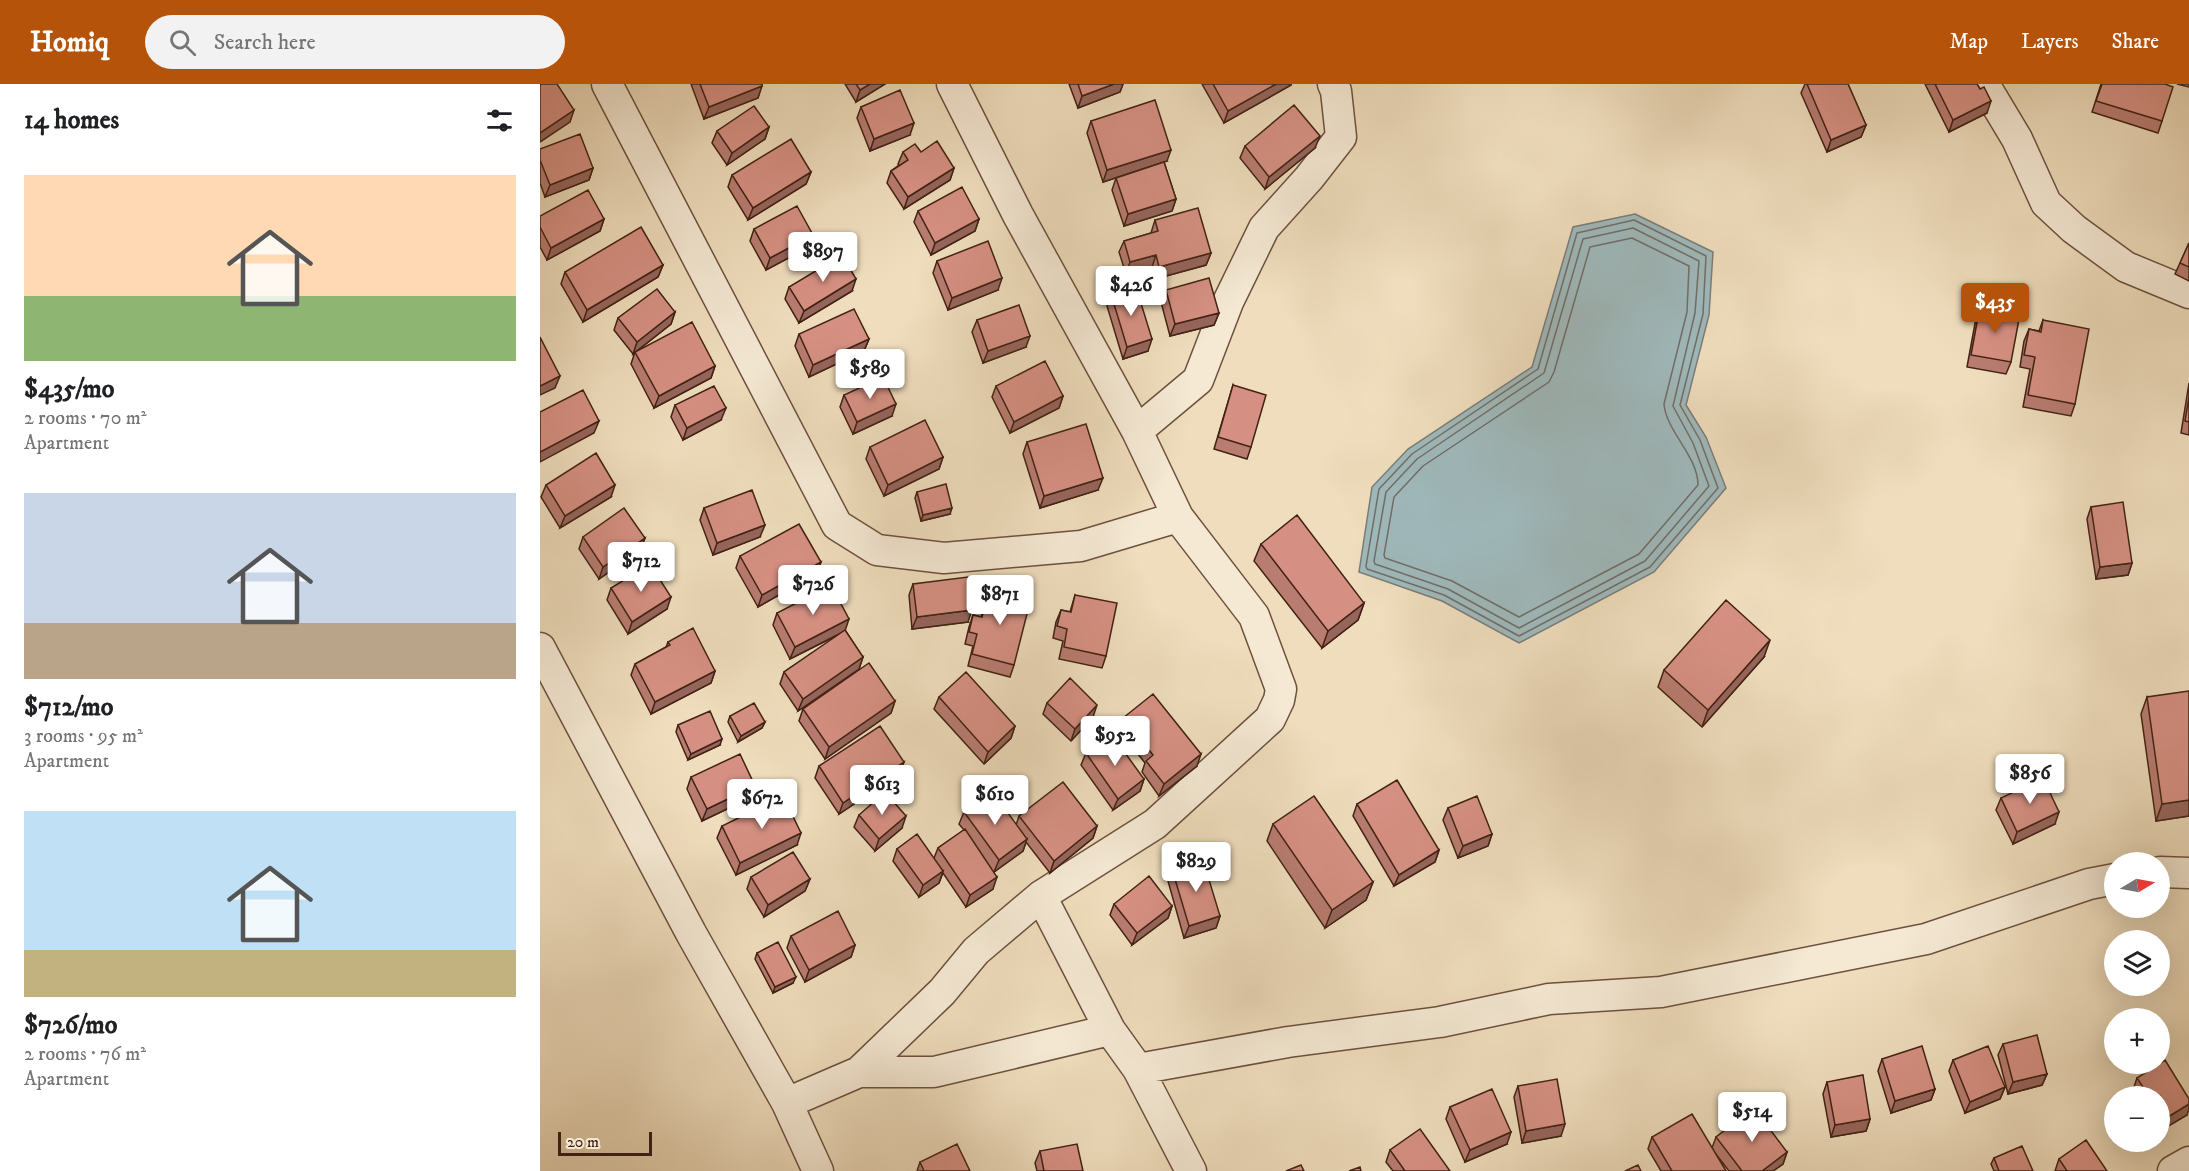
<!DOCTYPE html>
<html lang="en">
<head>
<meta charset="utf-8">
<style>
  body { margin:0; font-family:"IM FELL DW Pica",serif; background:#f2f2f2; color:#202124; height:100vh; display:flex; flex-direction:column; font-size:22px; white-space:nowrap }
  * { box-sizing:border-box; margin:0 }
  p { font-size:20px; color:#757577 }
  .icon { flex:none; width:33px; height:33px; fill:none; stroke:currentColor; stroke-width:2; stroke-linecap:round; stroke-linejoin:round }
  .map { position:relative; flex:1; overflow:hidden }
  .panel { display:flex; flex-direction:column; background:#fff; width:540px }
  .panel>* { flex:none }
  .needle { width:39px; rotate:80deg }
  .controls { position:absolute; left:1564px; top:768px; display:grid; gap:12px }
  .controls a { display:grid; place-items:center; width:66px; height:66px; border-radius:50%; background:#fff; box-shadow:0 6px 24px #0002; font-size:30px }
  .scale { position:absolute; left:18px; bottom:15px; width:94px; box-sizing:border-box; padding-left:6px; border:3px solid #422214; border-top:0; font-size:16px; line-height:21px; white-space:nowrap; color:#422214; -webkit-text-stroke:4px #f5e9d4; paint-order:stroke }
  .price { position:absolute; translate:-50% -51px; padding:0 14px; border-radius:6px; background:#fff; color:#222; font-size:20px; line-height:39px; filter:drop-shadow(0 2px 3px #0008) }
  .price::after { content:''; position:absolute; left:50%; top:36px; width:18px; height:14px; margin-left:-9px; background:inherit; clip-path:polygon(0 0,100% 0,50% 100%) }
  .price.selected { background:#b45309; color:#fff }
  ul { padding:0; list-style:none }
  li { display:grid; align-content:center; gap:12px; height:318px; padding:0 24px }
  li span { display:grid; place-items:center; height:186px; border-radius:0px; color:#555 }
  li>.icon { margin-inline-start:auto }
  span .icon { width:108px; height:108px; fill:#fffc; stroke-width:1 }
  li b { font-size:26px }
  h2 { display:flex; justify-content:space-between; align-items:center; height:72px; padding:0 24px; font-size:26px }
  header { display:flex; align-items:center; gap:36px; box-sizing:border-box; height:84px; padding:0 30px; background:#b45309; color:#fff }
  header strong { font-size:28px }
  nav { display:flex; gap:33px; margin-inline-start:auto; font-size:21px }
  .search { width:420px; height:54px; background:#f2f2f2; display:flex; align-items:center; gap:15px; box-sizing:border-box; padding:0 21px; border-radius:33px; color:#757577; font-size:22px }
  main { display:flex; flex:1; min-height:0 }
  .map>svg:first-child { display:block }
</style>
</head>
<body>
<header>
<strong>Homiq</strong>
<div class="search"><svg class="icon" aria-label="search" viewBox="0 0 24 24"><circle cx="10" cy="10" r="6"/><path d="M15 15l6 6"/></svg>Search here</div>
<nav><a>Map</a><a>Layers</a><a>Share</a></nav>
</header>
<main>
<section class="panel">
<h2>14 homes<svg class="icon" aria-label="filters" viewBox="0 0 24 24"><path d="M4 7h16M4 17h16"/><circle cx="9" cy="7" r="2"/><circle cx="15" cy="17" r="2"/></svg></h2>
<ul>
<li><span style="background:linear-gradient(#ffd9b3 65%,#8fb573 0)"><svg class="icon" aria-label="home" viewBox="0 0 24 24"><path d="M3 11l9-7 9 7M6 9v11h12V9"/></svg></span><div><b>$435/mo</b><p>2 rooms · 70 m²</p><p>Apartment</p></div></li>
<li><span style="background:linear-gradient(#c9d6e8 70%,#b9a48a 0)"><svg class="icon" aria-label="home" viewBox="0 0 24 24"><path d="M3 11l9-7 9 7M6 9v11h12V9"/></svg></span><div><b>$712/mo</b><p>3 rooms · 95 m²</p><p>Apartment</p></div></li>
<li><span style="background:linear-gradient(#bfe0f5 75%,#c2b280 0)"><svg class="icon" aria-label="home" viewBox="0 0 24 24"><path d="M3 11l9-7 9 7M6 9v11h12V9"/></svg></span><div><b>$726/mo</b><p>2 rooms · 76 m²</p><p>Apartment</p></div></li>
</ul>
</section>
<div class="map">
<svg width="1649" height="1087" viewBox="0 0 1649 1087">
  <rect width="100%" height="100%" fill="#efddbd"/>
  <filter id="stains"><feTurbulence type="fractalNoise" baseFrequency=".00333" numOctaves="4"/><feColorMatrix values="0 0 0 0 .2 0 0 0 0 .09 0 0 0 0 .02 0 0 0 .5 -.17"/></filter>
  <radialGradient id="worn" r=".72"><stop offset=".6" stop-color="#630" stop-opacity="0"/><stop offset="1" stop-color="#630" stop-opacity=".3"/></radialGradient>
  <path fill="#9fb9bc" stroke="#7a7d79" stroke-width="1.5" d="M1095 130 1173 168 1169 231 1146 321 1166 353 1186 404 1114 488 979 559 902 517 819 488 832 403 868 365 992 283 1033 143Z"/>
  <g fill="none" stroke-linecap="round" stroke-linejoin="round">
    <path stroke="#706e68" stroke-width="1.5" d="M1094 136 1166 172 1163 230 1140 321 1160 356 1178 404 1110 483 979 552 904 511 827 485 826 482 839 405 872 370 998 285 1037 149Z
      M1093 144 1159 177 1155 229 1133 322 1153 359 1169 402 1105 477 979 544 908 505 835 480 834 477 846 408 877 375 1004 289 1043 155Z
      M1092 154 1149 182 1147 228 1124 320C1126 347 1158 372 1158 401L1099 470 979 533 912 497 845 474 844 471 854 413 883 382 1009 298 1014 288 1050 163Z"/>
    <defs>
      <path id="minor" d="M67 0 297 441 337 466 404 474 541 462 638 433 714 532 741 605 739 616 730 635 615 740 501 812 436 867 402 908 319 988
        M412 0 478 131 597 347 638 433
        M1444 0 1477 55 1506 119 1534 145 1586 183 1649 209
        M597 347 658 296 688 218 724 144 769 94 801 53 796 7 793 0
        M0 564 151 849 247 1019 278 1087
        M1620 788 1649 789
        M501 812 570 946
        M598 985 748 958 900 938 1009 915 1121 908 1386 855 1549 800 1575 795
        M247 1019 319 988H394L570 946 598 985 651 1087
        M1633 1087 1649 1078"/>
    </defs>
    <use href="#minor" stroke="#6d513e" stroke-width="33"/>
    <use href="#minor" stroke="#f5e9d4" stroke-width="30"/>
  </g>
  <path fill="#b87c71" stroke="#422214" stroke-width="1.5" d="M151 0H222L218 14 164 35Z
    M305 0H345L316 18Z
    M529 0H583L580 8 538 24Z
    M662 0H751V1L684 39Z
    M1265 0H1308L1326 41 1321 53 1287 68 1261 9Z
    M1385 0H1437L1440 5 1447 29 1409 48Z
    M1561 0H1625L1622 37 1618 49 1552 28Z
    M1637 0H1649V3Z
    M321 23 370 51 330 67 317 34Z
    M551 37 627 77 624 78 636 115 632 127 584 142 572 106 576 94 605 84 563 98 547 49Z
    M229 43 225 55 187 81 172 59 177 47Z
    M705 62 775 64 725 105 700 74Z
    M0 65 53 84 49 96 5 113 0 99Z
    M363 68H381L414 84 410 96 364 125 347 99 351 87 359 81 358 80Z
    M271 88 266 100 208 136 188 103 192 91Z
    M378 127 439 135 435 147 391 171 374 138Z
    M0 132 64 135 60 147 7 176 0 163Z
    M615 136 671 169 666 181 615 195 612 183 586 190 579 168 584 157 611 149Z
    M214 145 273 151 269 163 226 186 210 157Z
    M1649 159V197L1635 190 1640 179Z
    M397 177 458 206 408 226 393 189Z
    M123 181 118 193 43 238 21 200 25 188Z
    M249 203 312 207 259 239 245 215Z
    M626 206 679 229 674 241 630 252 621 218Z
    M571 210 608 267 583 275 567 222Z
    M1440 222 1471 278 1466 290 1427 283 1436 234Z
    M135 228 131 240 93 270 74 246 78 234Z
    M437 236 486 263 443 279 432 248Z
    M1503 236 1535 320 1531 332 1483 323 1490 285 1480 283 1484 257 1489 245 1499 247Z
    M259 250 329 255 324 267 269 293 255 262Z
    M95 268 175 282 171 294 114 324 91 280Z
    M1649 299V351L1641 349Z
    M693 301 711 363 707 375 674 365Z
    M456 302 523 312 519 324 470 349 452 313Z
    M304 311 352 332 313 350 300 323Z
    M135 321 181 336 143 356 131 333Z
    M487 358 558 406 500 424 483 370Z
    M330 363 403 373 399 385 344 412 326 375Z
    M6 401 71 413 20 444 1 413Z
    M377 408 410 430 381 437 375 414Z
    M1551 423 1592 479 1588 491 1556 495 1547 435Z
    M164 424 220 453 173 471 160 436Z
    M43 453 105 454 100 466 59 495 39 465Z
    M721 460 824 519 818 536 782 564 714 477Z
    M200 472 281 478 276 490 218 523 196 484Z
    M373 500 428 538 372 545 369 511Z
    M71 504 127 525 88 550 67 516Z
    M449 504 474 581 470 593 428 582 433 562 425 560 429 543 433 531 441 533 445 516Z
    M535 511 566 572 562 584 519 575 523 557 513 554 516 538 521 526 530 528Z
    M237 529 305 546 323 573 319 585 258 627 240 600 244 588 302 549 250 575 233 541Z
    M128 558 175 587 171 599 111 630 91 591 95 580 126 563Z
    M1224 573 1162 643 1118 603 1124 586Z
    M399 613 475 642 471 654 444 680 394 625Z
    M1607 613 1649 732 1616 737 1601 630Z
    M355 617 351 629 285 675 259 637 263 625Z
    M507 619 553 633 531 657 503 630Z
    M190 632 225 638 222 644 198 658 188 638Z
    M583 634 657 682 619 712 602 688 605 679 579 646Z
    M138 641 180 661 148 676 136 648Z
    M546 669 604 695 600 707 573 726 541 681Z
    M364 678 359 690 299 730 275 694 279 682Z
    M151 693 210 714 162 737 147 705Z
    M1461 714 1515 740 1473 760 1456 726Z
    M817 720 899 766 895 778 854 802 813 732Z
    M908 724 952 750 948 762 918 774 903 736Z
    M424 728 476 741 479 732 557 742 553 754 510 789 486 758 483 767 454 788 453 805 426 823 403 789 399 799 379 813 353 777 357 765 394 774 398 764 424 746 419 740Z
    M319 731 362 744 335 767 314 743Z
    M733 740 833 798 826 816 785 844 727 757Z
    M182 742 257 761 196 791 177 754Z
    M632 785 680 832 676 844 644 854 628 797Z
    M211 793 270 795 265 807 224 833 207 805Z
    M574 820 632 822 628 834 592 861 570 831Z
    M251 852 315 861 311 873 265 898 247 864Z
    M217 869 253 899 233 909 215 875Z
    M1463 960 1507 990 1502 1001 1468 1010 1458 971Z
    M1342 975 1395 1005 1391 1016 1351 1029 1338 987Z
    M1413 976 1465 1003 1460 1015 1425 1029 1409 987Z
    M1597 994 1647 1031 1620 1047V1012H1597L1593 1006Z
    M1287 998 1330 1035 1326 1047 1291 1053 1283 1010Z
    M978 1002 1021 1052 982 1059 974 1013Z
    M910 1023 967 1060 925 1078 906 1035Z
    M1112 1053 1172 1064 1176 1053 1247 1068 1243 1080 1233 1087H1189L1175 1069 1186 1087H1121L1108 1065Z
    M850 1066 910 1087H853L846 1078Z
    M500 1067 543 1087H497L495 1079Z
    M1454 1074 1493 1087H1454L1451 1080Z
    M1519 1075 1567 1087H1515Z
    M380 1078 430 1087H377Z"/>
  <path fill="#96655c" stroke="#422214" stroke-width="1.5" d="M330 0H345L316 18 320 6Z
    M574 0H583L580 8 538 24 542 12Z
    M736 0H751V1L684 39 688 27Z
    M222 2 218 14 164 35 169 23Z
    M1451 17 1447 29 1409 48 1413 36Z
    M34 26 30 38 0 58V49Z
    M374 39 370 51 330 67 334 55Z
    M1326 41 1321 53 1287 68 1291 56Z
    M229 43 225 55 187 81 192 69Z
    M780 52 775 64 725 105 729 93Z
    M631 66 627 77 563 98 567 86Z
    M53 84 49 96 5 113 10 101Z
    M414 84 410 96 364 125 368 113Z
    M271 88 266 100 208 136 213 124Z
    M636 115 632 127 584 142 588 130Z
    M64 135 60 147 7 176 11 164Z
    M439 135 435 147 391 171 395 159Z
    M273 151 269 163 226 186 230 174Z
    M671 169 666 181 615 195 619 183Z
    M616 171 612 183 586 190 590 178Z
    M123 181 118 193 43 238 47 226Z
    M462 194 458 206 408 226 412 214Z
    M316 195 312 207 259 239 264 227Z
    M135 228 131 240 93 270 97 258Z
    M679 229 674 241 630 252 635 240Z
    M490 252 486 263 443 279 448 267Z
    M329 255 324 267 269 293 273 281Z
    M612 255 608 267 583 275 587 263Z
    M175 282 171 294 114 324 119 312Z
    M20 292 15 304 0 311V302Z
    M523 312 519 324 470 349 474 338Z
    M356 320 352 332 313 350 317 338Z
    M186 324 181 336 143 356 147 344Z
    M59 337 54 349 0 378V368Z
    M403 373 399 385 344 412 348 401Z
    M563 394 558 406 500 424 504 412Z
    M75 401 71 413 20 444 25 432Z
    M412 424 410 430 381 437 383 431Z
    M225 441 220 453 173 471 177 459Z
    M105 454 100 466 59 495 63 483Z
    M281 478 276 490 218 523 222 511Z
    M1592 479 1588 491 1556 495 1560 483Z
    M131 513 127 525 88 550 92 538Z
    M824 519 818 536 782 564 788 547Z
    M432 526 428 538 372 545 377 533Z
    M309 535 305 547 250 575 255 563Z
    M1230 556 1224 573 1162 643 1168 626Z
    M323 573 319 585 258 627 263 615Z
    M175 587 171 599 111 630 115 618Z
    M355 617 351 629 285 675 289 663Z
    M557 621 553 633 531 657 535 645Z
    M225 638 222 644 198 658 201 652Z
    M475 642 471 654 444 680 448 668Z
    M182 655 180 661 148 676 151 670Z
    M661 670 657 682 619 712 624 700Z
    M364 678 359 690 299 730 303 719Z
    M604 695 600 707 573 726 578 715Z
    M215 702 210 714 162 737 167 725Z
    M1649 716V732L1616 737 1622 720Z
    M1519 728 1515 740 1473 760 1477 748Z
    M366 732 362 744 335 767 339 755Z
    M557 742 553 754 510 789 514 777Z
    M261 749 257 761 196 791 200 779Z
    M952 750 948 762 918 774 923 762Z
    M487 755 483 767 454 788 459 776Z
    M899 766 895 778 854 802 859 791Z
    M403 787 399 799 379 813 383 801Z
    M457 793 453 805 426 823 430 811Z
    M270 795 265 807 224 833 228 821Z
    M833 798 826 816 785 844 792 826Z
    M632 822 628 834 592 861 597 849Z
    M680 832 676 844 644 854 649 842Z
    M315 861 311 873 265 898 269 886Z
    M256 893 253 899 233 909 235 903Z
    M1507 990 1502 1001 1468 1010 1473 998Z
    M1465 1003 1460 1015 1425 1029 1430 1018Z
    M1395 1005 1391 1016 1351 1029 1355 1017Z
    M1649 1020V1025L1647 1031 1620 1047 1623 1036Z
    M1330 1035 1326 1047 1291 1053 1295 1041Z
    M1025 1040 1021 1052 982 1059 986 1047Z
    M971 1048 967 1060 925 1078 930 1066Z
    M1247 1068 1243 1080 1233 1087H1222Z"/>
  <path fill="#d69083" stroke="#422214" stroke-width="1.5" d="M1 0H17L34 26 0 49V1Z
    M160 0H222V2L169 23Z
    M316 0H330L320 6Z
    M538 0H574L542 12Z
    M673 0H736L688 27Z
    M1267 0H1308L1326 41 1291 56Z
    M1395 0H1437L1440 5 1444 3 1451 17 1413 36Z
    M1562 0H1625L1633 3 1622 37 1556 17Z
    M360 6 374 39 334 55 321 23Z
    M615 16 631 66 567 86 551 37Z
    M754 21 780 52 729 93 705 62Z
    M214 22 229 43 192 69 177 47Z
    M40 50 53 84 10 101 0 76V65Z
    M251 55 271 88 213 124 192 91Z
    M397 57 414 84 368 113 351 87 368 76 363 68 375 60 381 68Z
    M624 78 636 115 588 130 576 94Z
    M422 103 439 135 395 159 378 127Z
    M48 106 64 135 11 164 0 143V132Z
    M257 122 273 151 230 174 214 145Z
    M658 124 671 169 619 183 616 171 590 178 584 157 618 147 615 136Z
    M101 143 123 181 47 226 25 188Z
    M448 157 462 194 412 214 397 177Z
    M1649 159V183L1640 179Z
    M302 171 316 195 264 227 249 203Z
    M669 194 679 229 635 240 626 206Z
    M596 203 612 255 587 263 571 210Z
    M117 205 135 228 97 258 78 234Z
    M479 221 490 252 448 267 437 236Z
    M1440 222 1480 230 1471 278 1431 271Z
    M314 225 329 255 273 281 259 250Z
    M1503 236 1549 245 1535 320 1488 311 1495 273 1484 271 1489 245 1501 248Z
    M152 238 175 282 119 312 95 268Z
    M0 253 20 292 0 302Z
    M505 277 523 312 474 338 456 302Z
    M343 293 356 320 317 338 304 311Z
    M693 301 726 311 711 363 678 353Z
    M174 302 186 324 147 344 135 321Z
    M43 306 59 337 0 368V328Z
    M1649 313V338L1645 337Z
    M385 336 403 373 348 401 330 363Z
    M546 340 563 394 504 412 487 358Z
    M56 369 75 401 25 432 6 401Z
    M406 400 412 424 383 431 377 408Z
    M212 406 225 441 177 459 164 424Z
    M1583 418 1592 479 1560 483 1551 423Z
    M84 424 105 454 63 483 43 453Z
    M757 431 824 519 788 547 721 460Z
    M259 440 281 478 222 511 200 472Z
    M110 480 131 513 92 538 71 504Z
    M428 493 432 526 377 533 373 500Z
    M291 501 309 535 255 563 237 529Z
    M449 504 491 514 474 581 432 570 437 550 429 548 433 531 442 533Z
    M535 511 577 519 566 572 524 563 527 545 517 542 521 526 531 528Z
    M1186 516 1230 556 1168 626 1124 586Z
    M153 544 175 587 115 618 95 580 130 561 128 558Z
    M305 546 323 573 263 615 244 588Z
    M329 579 355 617 289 663 263 625Z
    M426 588 475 642 448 668 399 613Z
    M530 594 557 621 535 645 507 619Z
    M1649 607V716L1622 720 1607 613Z
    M613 610 661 670 624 700 606 677 613 671 583 634Z
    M214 619 225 638 201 652 190 632Z
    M170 627 182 655 151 670 138 641Z
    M340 642 364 678 303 719 279 682Z
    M572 651 604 695 578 715 546 669Z
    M200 670 215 702 167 725 151 693Z
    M1503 694 1519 728 1477 748 1461 714Z
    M857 696 899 766 859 791 817 720Z
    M523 698 557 742 514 777 479 732Z
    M452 707 487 755 459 776 424 728Z
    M345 708 366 732 339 755 319 731Z
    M243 712 261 749 200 779 182 742Z
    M774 712 833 798 792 826 733 740Z
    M937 712 952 750 923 762 908 724Z
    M425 745 457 793 430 811 398 764Z
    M377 750 403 787 383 801 357 765Z
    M253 768 270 795 228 821 211 793Z
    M663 776 680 832 649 842 632 785Z
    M609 792 632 822 597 849 574 820Z
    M298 827 315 861 269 886 251 852Z
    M238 858 256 893 235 903 217 869Z
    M1497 951 1507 990 1473 998 1463 960Z
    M1382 962 1395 1005 1355 1017 1342 975Z
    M1448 962 1465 1003 1430 1018 1413 976Z
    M1625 976 1649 1015V1020L1623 1036 1620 1031V1012H1609L1597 994Z
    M1323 991 1330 1035 1295 1041 1287 998Z
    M1017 995 1025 1040 986 1047 978 1002Z
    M952 1005 971 1048 930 1066 910 1023Z
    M1214 1024 1247 1068 1222 1087H1202L1176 1053Z
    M1152 1030 1186 1087H1132L1112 1053Z
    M880 1045 910 1087H865L850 1066Z
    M1546 1056 1567 1087H1527L1519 1075Z
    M417 1060 430 1087H384L380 1078Z
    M537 1060 543 1087H504L500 1067Z
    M1482 1062 1493 1087H1459L1454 1074Z
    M761 1081 764 1087H746Z
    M1098 1081 1101 1087H1085Z
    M820 1083 821 1087H809Z"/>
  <rect width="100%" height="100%" filter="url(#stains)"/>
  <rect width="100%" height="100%" fill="url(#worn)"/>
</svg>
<div class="controls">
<a><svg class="needle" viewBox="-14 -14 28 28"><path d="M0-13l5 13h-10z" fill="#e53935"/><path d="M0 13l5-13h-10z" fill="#757577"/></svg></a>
<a><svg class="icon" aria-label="layers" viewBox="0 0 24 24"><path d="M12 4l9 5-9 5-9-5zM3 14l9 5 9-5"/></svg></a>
<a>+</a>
<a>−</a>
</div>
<div class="scale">20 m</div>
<b class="price" style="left:283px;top:199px">$897</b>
<b class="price" style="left:591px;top:233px">$426</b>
<b class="price selected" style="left:1455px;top:250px">$435</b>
<b class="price" style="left:330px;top:316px">$589</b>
<b class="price" style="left:101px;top:509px">$712</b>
<b class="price" style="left:273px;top:532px">$726</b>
<b class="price" style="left:460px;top:542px">$871</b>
<b class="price" style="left:575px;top:683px">$952</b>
<b class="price" style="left:1490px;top:721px">$856</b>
<b class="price" style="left:342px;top:732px">$613</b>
<b class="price" style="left:455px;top:742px">$610</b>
<b class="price" style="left:222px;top:746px">$672</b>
<b class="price" style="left:656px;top:809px">$829</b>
<b class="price" style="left:1212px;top:1059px">$514</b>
</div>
</main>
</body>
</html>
